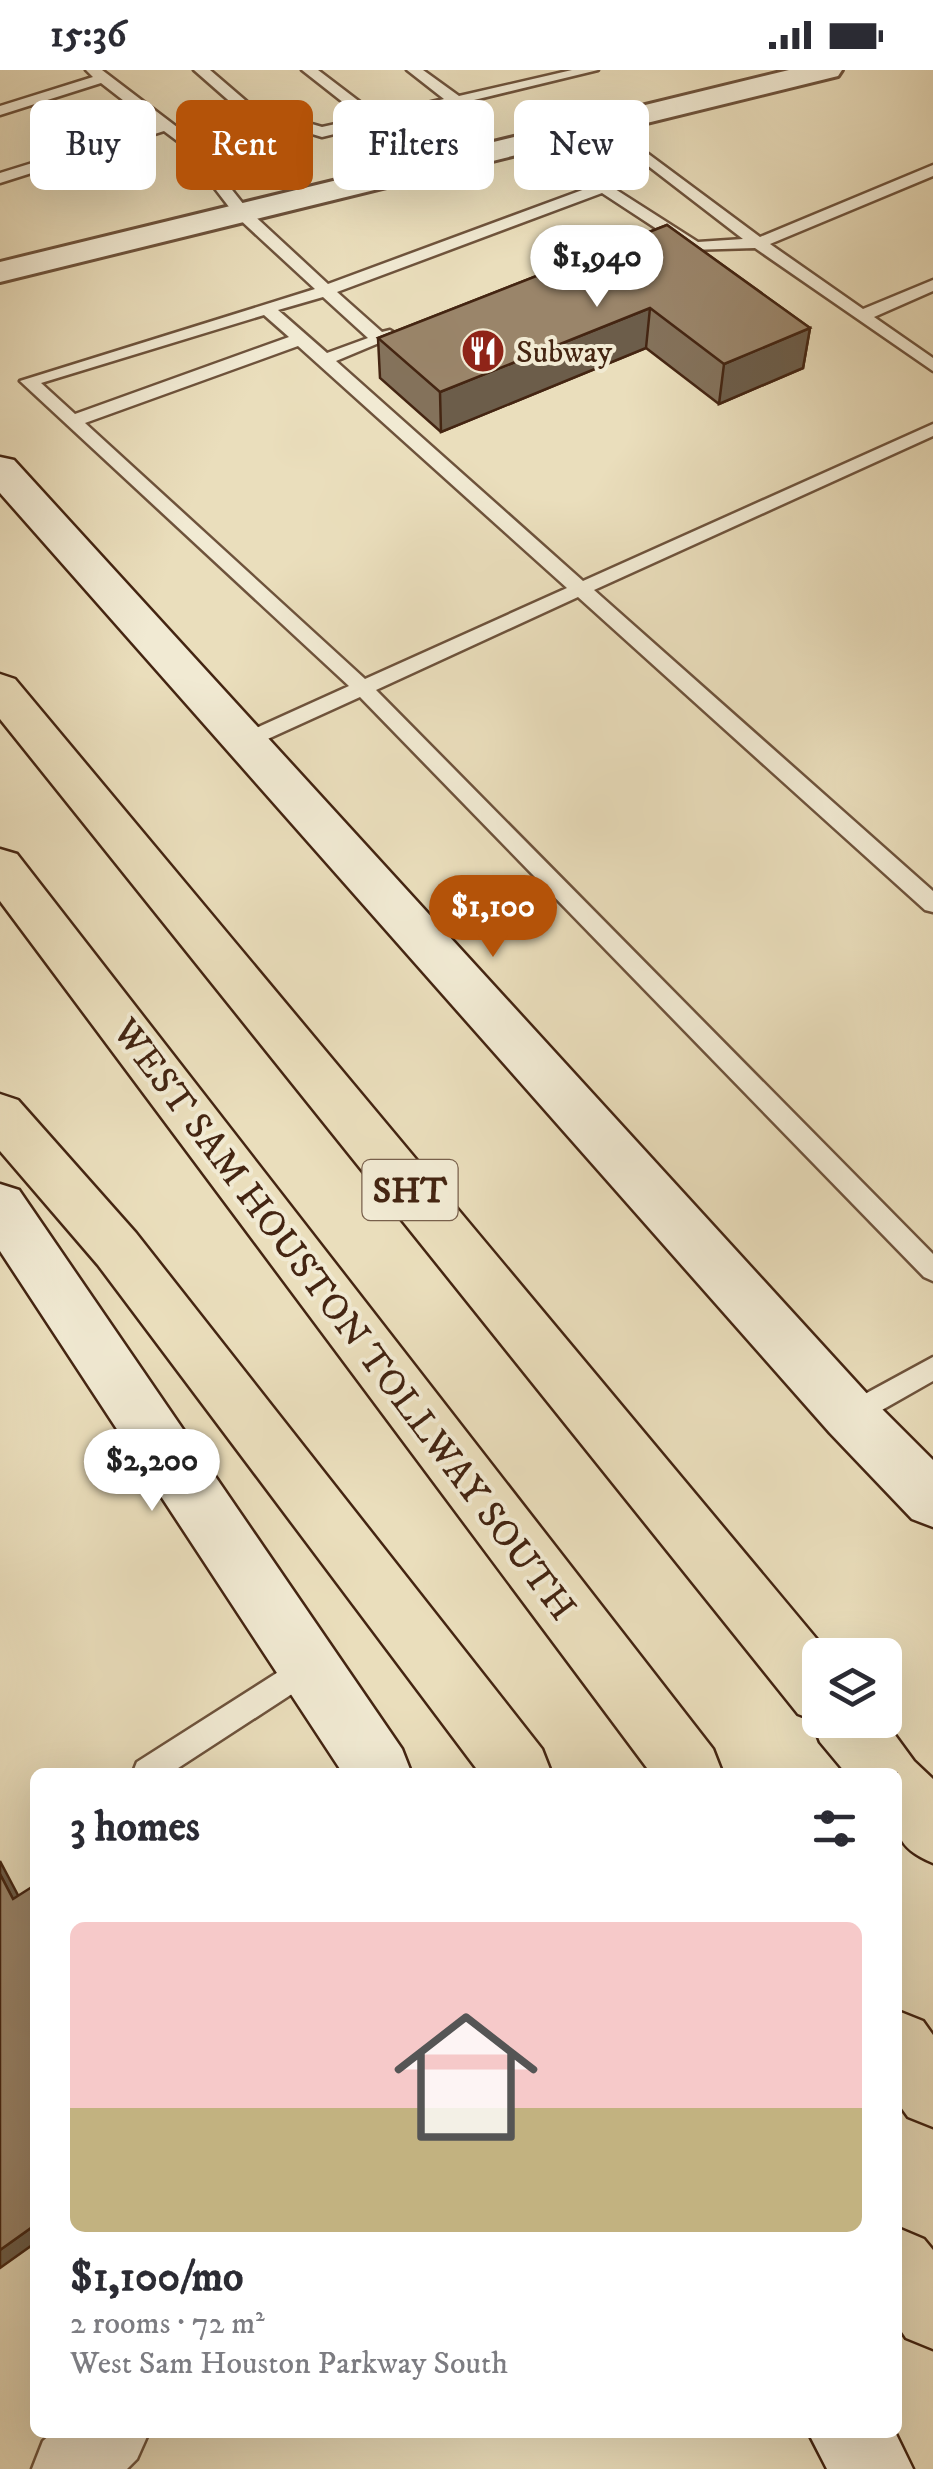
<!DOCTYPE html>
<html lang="en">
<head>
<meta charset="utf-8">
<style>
  body { margin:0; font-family:"IM FELL DW Pica",serif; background:#f7f7f7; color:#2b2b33; height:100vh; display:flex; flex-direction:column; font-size:38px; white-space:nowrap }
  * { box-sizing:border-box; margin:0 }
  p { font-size:32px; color:#7c7c81 }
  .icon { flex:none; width:55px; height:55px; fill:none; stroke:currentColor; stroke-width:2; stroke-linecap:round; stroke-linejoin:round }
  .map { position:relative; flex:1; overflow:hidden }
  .drawer { position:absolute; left:30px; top:1698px; width:872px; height:670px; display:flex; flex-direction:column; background:#fff; border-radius:15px; box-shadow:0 10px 40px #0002 }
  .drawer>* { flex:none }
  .hud { position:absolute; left:30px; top:30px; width:875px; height:90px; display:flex; gap:20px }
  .fabs { position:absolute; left:802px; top:1568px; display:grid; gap:20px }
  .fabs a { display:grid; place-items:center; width:100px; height:100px; border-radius:15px; background:#fff; box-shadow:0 10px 40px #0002; font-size:50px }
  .price { position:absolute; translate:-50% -85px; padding:0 22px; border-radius:35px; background:#fff; color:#222; font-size:32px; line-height:65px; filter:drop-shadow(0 2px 5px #0008) }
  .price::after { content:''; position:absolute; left:50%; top:60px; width:30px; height:22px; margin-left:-15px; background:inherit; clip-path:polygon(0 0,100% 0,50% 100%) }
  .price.current { background:#b45309; color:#fff }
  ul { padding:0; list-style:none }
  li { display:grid; align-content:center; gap:20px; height:530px; padding:0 40px }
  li+li { border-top:2px solid #e1e1e2 }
  li span { display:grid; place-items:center; height:310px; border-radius:15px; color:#555 }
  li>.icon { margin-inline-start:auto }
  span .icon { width:180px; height:180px; fill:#fffc; stroke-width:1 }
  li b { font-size:42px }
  h2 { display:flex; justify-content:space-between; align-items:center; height:120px; padding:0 40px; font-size:42px }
  .pill { padding:0 35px; border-radius:15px; background:#fff; box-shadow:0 10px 40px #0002; font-size:35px; line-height:90px }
  .pill.current { background:#b45309; color:#fff }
  .status { display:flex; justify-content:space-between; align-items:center; height:70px; padding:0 50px; background:#fff; direction:ltr }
  .status svg { height:28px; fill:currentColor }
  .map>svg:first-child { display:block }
</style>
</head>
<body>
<div class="status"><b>15:36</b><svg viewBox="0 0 49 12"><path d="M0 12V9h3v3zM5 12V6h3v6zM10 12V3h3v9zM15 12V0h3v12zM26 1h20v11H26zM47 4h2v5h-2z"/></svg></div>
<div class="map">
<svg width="933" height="2399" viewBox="0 0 933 2399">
  <rect width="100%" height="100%" fill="#eadebc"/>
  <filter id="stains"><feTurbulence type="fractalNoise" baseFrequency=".002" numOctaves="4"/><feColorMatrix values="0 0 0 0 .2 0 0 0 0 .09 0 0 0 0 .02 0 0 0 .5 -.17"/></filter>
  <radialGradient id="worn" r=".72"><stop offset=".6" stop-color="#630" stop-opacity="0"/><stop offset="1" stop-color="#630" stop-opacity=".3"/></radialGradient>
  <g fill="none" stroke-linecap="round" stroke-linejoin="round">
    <defs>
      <path id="service" d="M86 0H102L190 67 248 140 328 214 604 112 698 172 743 169 599 58 597 55 604 51 760 167 933 95V106L770 174 863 239 933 210V221L874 247 933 288V301L755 178 689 180 602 123 337 222 382 262 390 260 398 265 336 291 583 511 933 354V366L594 520 933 821V842L925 840 578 527 376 620 933 1184V1211L924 1207 360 627 250 677H236V667L349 616 20 311 315 219 236 146 180 73 164 61 0 113V103L155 55 101 13 0 45V36L93 7ZM323 227 368 268 327 283 278 240ZM264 245 289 267 75 344 41 313ZM298 276 567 518 365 609 85 353Z
        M194 0H210L253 37 322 57 363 48 302 0H318L377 45 444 29 407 0H423L459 26 572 0H598L322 67 243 43Z
        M933 1287V1311L859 1353 850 1357 841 1353 837 1345 841 1337Z
        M308 1583 318 1587 322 1597 318 1607 172 1702H133L137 1692Z"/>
      <path id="minor" d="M789 0H842L838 6 0 212V192Z"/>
      <path id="tertiary" d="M53 2362H149L137 2389 127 2399H32L43 2371Z"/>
      <path id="secondary" d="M0 387 14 390 870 1327 933 1390V1457L912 1449 830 1363 0 423Z
        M0 1114 19 1120 402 1679 411 1702H342L0 1181Z
        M808 2362H895L913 2399H827Z"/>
      <path id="motorway" d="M0 604 15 609 830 1585H820V1650H884L914 1691 933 1709V1793C884 1773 898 1749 898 1702H845L820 1672 811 1649 798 1644 0 649Z
        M0 779 17 784 713 1679 722 1702H650L0 831Z
        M0 1024 18 1030 136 1163 542 1679 551 1702H479L98 1195 0 1081Z
        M898 1941 923 1951 933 1965V2057L908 2047 898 2033Z
        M898 2158 924 2169 933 2180V2279L906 2268 898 2256Z"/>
    </defs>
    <use href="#service" stroke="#6e533c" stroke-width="5"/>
    <use href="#minor" stroke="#6e533c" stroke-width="6"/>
    <use href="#tertiary" stroke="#6e533c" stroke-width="5"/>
    <use href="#secondary" stroke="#442512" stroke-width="5"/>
    <use href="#motorway" stroke="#442512" stroke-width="5"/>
    <use href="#service" fill="#f1ead3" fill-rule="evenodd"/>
    <use href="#minor" fill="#f1ead3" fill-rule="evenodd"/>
    <use href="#tertiary" fill="#f1ead3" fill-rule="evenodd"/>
    <use href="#secondary" fill="#f1ead3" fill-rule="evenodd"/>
    <use href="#motorway" fill="#eadebc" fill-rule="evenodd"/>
  </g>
  <path fill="#84725b" stroke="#442512" stroke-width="2.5" d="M667 155 810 258 803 298 719 334 646 278 441 362 380 308 378 268Z"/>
  <path fill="#6c5d4a" stroke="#442512" stroke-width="2.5" d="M650 238 646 278 441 362 440 322Z
    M810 258 803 298 719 334 724 294Z
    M0 1791 29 1846 13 1829 0 1804Z
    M35 2155V2173L0 2198V2180Z"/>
  <path fill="#9a856a" stroke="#442512" stroke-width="2.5" d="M667 155 810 258 724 294 650 238 440 322 378 268Z
    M0 1804 13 1829 35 1815V2155L0 2180Z"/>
  <defs>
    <symbol id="restaurant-disc" viewBox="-11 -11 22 22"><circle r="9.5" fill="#8f2418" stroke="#f1ead3"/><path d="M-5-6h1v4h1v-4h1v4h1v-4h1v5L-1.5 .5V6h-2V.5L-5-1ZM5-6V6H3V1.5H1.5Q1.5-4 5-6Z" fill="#fff"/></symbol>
  </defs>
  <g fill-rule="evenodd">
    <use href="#restaurant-disc" x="458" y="256" width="50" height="50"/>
  </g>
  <g text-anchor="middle" stroke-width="8" stroke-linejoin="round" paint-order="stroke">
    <g font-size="32" fill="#442512" stroke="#f1ead3" text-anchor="start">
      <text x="516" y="292">Subway</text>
    </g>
    <rect fill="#f1ead3" stroke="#78604c" stroke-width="2.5" x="362.5" y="1090" width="95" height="60" rx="8"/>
    <g font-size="35" font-weight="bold" fill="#442512">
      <text x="410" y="1132">SHT</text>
    </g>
    <g font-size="38" fill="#442512" stroke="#f1ead3">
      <text transform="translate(345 1249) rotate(53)" y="13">WEST SAM HOUSTON TOLLWAY SOUTH</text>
    </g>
  </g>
  <rect width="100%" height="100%" filter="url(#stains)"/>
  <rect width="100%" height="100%" fill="url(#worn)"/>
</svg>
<div class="fabs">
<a><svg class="icon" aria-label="layers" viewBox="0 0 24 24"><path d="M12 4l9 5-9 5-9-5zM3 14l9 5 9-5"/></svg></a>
</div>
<b class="price" style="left:597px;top:240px">$1,940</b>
<b class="price current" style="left:493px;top:890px">$1,100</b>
<b class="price" style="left:152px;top:1444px">$2,200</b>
<div class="hud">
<a class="pill">Buy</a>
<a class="pill current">Rent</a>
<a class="pill">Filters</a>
<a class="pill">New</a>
</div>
<section class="drawer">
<h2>3 homes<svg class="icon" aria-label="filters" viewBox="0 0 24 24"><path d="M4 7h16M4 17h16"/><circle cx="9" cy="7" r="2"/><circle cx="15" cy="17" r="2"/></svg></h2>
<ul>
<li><span style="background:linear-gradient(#f6c9c9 60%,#c2b280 0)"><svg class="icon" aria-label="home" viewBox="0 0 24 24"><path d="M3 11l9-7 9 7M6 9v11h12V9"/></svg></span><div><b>$1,100/mo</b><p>2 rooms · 72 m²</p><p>West Sam Houston Parkway South</p></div></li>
</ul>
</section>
</div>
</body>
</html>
